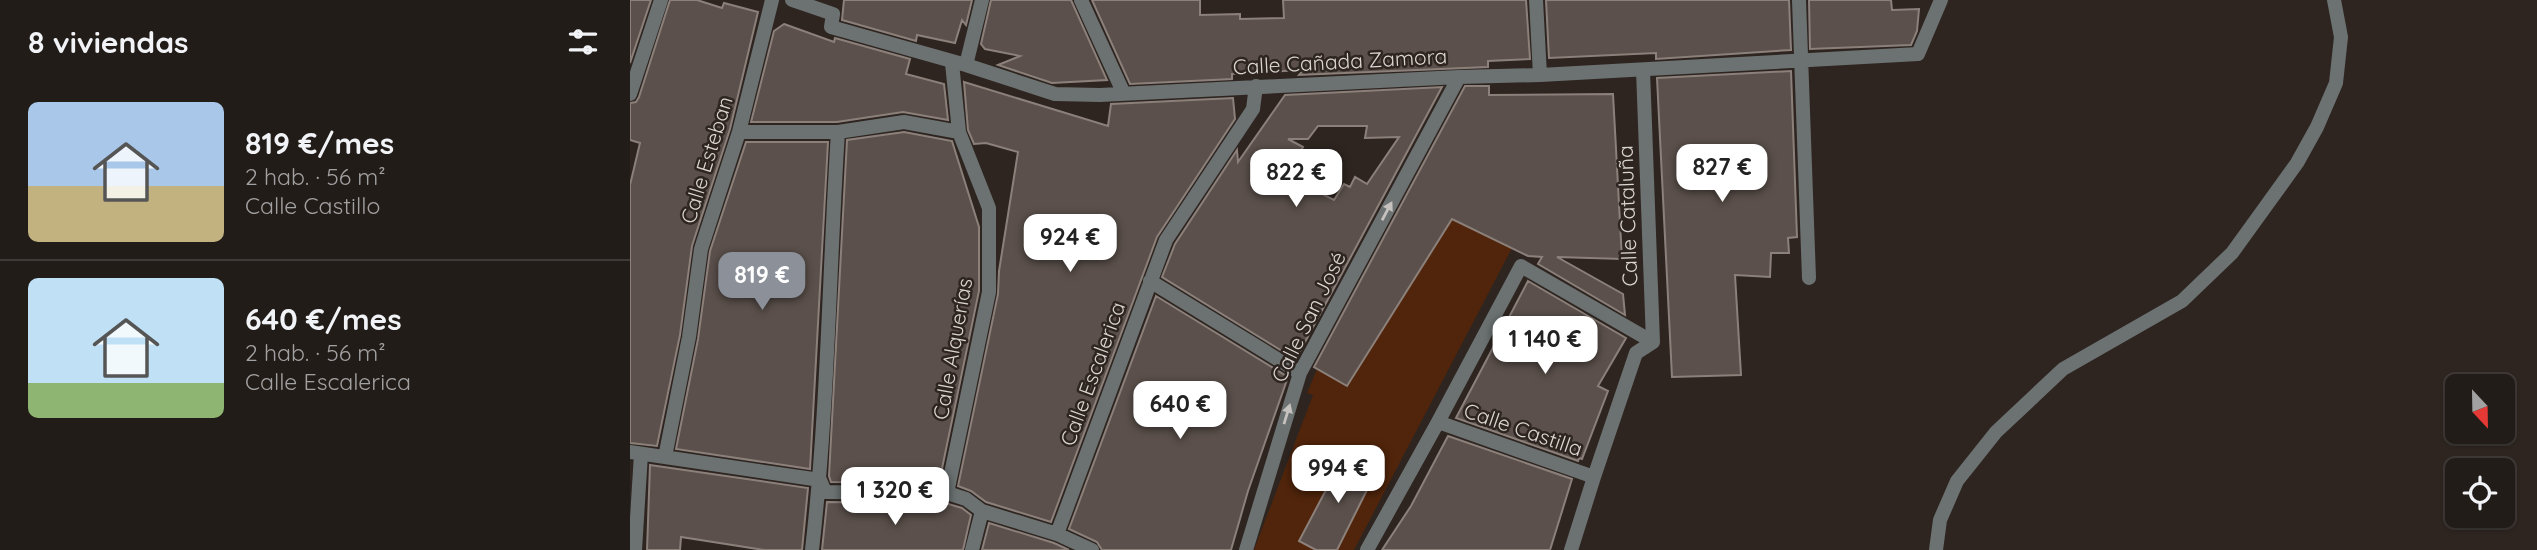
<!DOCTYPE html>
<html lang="es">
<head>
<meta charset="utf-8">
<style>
  body { margin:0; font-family:Quicksand,sans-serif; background:#2a2521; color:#f1f3f6; height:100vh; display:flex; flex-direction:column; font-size:26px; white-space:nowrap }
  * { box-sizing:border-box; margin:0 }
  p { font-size:23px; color:#a2a1a2 }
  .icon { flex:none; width:38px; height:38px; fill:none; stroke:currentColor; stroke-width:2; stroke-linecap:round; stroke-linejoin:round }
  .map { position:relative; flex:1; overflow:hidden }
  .side { display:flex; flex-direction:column; background:#221c18; width:630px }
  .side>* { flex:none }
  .needle { width:46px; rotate:158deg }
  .fabs { position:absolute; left:1815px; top:374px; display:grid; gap:14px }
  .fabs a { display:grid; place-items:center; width:70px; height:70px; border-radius:10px; background:#221c18; box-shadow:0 2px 5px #0004,0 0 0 2px #3f3a37; font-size:35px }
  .price { position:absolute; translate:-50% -60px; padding:0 16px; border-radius:14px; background:#fff; color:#222; font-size:23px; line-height:46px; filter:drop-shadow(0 2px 4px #0008) }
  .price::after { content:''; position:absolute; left:50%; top:42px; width:21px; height:16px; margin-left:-10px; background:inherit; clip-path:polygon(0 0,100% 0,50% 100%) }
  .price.on { background:#8c9099; color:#fff }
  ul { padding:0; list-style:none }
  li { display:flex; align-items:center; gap:21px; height:175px; padding:0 28px }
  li+li { border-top:2px solid #3f3a37 }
  li span { display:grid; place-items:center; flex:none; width:196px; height:140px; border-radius:10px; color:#555 }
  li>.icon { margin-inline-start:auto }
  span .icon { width:84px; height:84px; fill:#fffc; stroke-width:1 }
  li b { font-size:30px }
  h2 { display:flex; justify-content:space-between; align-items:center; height:84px; padding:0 28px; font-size:30px }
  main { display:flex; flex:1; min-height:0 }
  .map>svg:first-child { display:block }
</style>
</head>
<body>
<main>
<section class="side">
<h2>8 viviendas<svg class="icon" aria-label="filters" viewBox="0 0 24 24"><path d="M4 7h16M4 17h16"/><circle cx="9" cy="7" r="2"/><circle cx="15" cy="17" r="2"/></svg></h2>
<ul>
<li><span style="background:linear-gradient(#a9c7e8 60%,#c2b280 0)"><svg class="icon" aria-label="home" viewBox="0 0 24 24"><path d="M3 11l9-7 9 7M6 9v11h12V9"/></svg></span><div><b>819 €/mes</b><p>2 hab. · 56 m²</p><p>Calle Castillo</p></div></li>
<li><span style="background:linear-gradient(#bfe0f5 75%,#8fb573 0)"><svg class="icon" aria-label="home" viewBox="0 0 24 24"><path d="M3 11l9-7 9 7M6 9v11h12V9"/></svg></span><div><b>640 €/mes</b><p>2 hab. · 56 m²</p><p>Calle Escalerica</p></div></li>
</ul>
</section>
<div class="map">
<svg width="1907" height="550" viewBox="0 0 1907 550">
  <rect width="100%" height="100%" fill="#2e2520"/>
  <path fill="#51250b" d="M822 219 882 248 724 550H624L683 395 677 393 687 369 717 386Z"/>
  <path fill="#5b504b" stroke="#8c807b" stroke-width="2" fill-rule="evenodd" d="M0 0H21L0 63Z
    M40 0H67L92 8 94 3 128 12 100 129 62 246 50 335 27 446 0 443V185L10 143 0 140V103L6 102 9 97Z
    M214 0H342L336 25 332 20 325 43 287 35 286 41 212 20Z
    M361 0H441L477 80 422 83 368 65 390 56 355 49 351 44Z
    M462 0H570V15L610 14V19L654 18 653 0H896L900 59 858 61V67L669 75 673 70 602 74V79L500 84Z
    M916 0H1159L1161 50 1026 59V53L919 58Z
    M1179 0H1261L1262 10 1289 9 1287 31 1281 45 1180 49Z
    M154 24 204 42 205 38 280 59 276 74 314 84 318 120 273 112 207 122H121L144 31Z
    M1161 71 1167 237 1158 238 1159 253H1141L1140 277 1105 275 1111 375 1042 377 1027 78Z
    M334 82 478 126 481 104 603 98 605 119 527 237 421 522 356 502 341 491 328 486 368 294 369 271 388 152 356 143 344 144 338 130Z
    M835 86H859V95L983 94 992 259 927 257 993 294 995 315 908 264 912 257 898 256 822 219 717 386 684 367Z
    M812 87 667 357 665 359 532 277 545 244 607 150 608 162 655 95ZM688 126H737L735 138 769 137 737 184 725 177 720 187 714 184 704 200 656 176 673 147 658 139H678Z
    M274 132 322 141 349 227V291L309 483 201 482 199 476 217 140Z
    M116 142H198L180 469 46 449 68 339 80 251Z
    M898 281 996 338 968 386 978 391 952 459 949 458 948 461 826 418Z
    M526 296 658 377 618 491 601 550H472L467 542 439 529Z
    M818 436 942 479 920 550H752L781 506Z
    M715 454 747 470 707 550H686L669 541Z
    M20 465 178 488 172 550H134L51 537 50 550H17Z
    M197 502 315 503 332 508 341 515 333 550H192Z
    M359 523 424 543 439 550H352Z"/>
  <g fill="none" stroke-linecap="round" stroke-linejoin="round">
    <path stroke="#6c7272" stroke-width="14" d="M162 0 203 14 201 27 336 65 425 94 470 95 829 77 910 75 1288 54 1311 0
      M451 0 494 94
      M906 0 910 75
      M1169 0 1179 278
      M336 65 352 0
      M0 94 31 0
      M109 132H208L274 122 329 132
      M520 281 670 373
      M808 422 964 477
      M0 452 190 480 195 492 317 493 336 499 352 511 427 534 462 550
      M35 457 59 337 71 249 109 132 142 0
      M317 493 359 292V208L329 132 322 63
      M427 534 536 240 623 109 626 86
      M5 550 11 454
      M182 550C198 411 199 271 208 132
      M342 550 352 511
      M616 550 670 373 829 77
      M737 550 808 422 891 266 1023 342
      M941 550 964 477 1006 353 1023 342 1013 70
      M1306 550 1310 520 1327 481 1366 432 1433 369 1552 301 1602 253 1636 206 1667 163 1687 127 1706 83 1711 37 1704 0"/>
  </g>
  <defs><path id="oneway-solid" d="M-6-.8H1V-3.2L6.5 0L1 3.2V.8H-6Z" transform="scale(1.75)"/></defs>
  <g fill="#c5c1bf">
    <use href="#oneway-solid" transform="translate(757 211) rotate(-62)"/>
    <use href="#oneway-solid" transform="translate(657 414) rotate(-73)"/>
  </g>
  <g text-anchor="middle" stroke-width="5" stroke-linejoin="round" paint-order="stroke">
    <g font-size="21" fill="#dbd5d2" stroke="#2e2520">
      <text transform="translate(710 62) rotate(-3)" y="7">Calle Cañada Zamora</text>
      <text transform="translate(77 160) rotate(-73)" y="7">Calle Esteban</text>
      <text transform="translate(998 216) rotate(-92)" y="7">Calle Cataluña</text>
      <text transform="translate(679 317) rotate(-64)" y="7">Calle San José</text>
      <text transform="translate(323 349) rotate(-80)" y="7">Calle Alquerías</text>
      <text transform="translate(463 374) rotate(-70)" y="7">Calle Escalerica</text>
      <text transform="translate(893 430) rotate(19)" y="7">Calle Castilla</text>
    </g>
  </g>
</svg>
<div class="fabs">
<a><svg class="needle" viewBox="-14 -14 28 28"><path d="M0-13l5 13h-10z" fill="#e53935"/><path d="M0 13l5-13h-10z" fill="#a2a1a2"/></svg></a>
<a><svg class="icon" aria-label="locate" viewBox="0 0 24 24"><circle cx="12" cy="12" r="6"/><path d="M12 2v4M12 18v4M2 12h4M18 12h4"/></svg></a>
</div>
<b class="price" style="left:1092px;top:204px">827 €</b>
<b class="price" style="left:666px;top:209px">822 €</b>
<b class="price" style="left:440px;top:274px">924 €</b>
<b class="price on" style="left:132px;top:312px">819 €</b>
<b class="price" style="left:915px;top:376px">1 140 €</b>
<b class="price" style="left:550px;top:441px">640 €</b>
<b class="price" style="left:708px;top:505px">994 €</b>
<b class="price" style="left:265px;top:527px">1 320 €</b>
</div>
</main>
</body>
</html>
